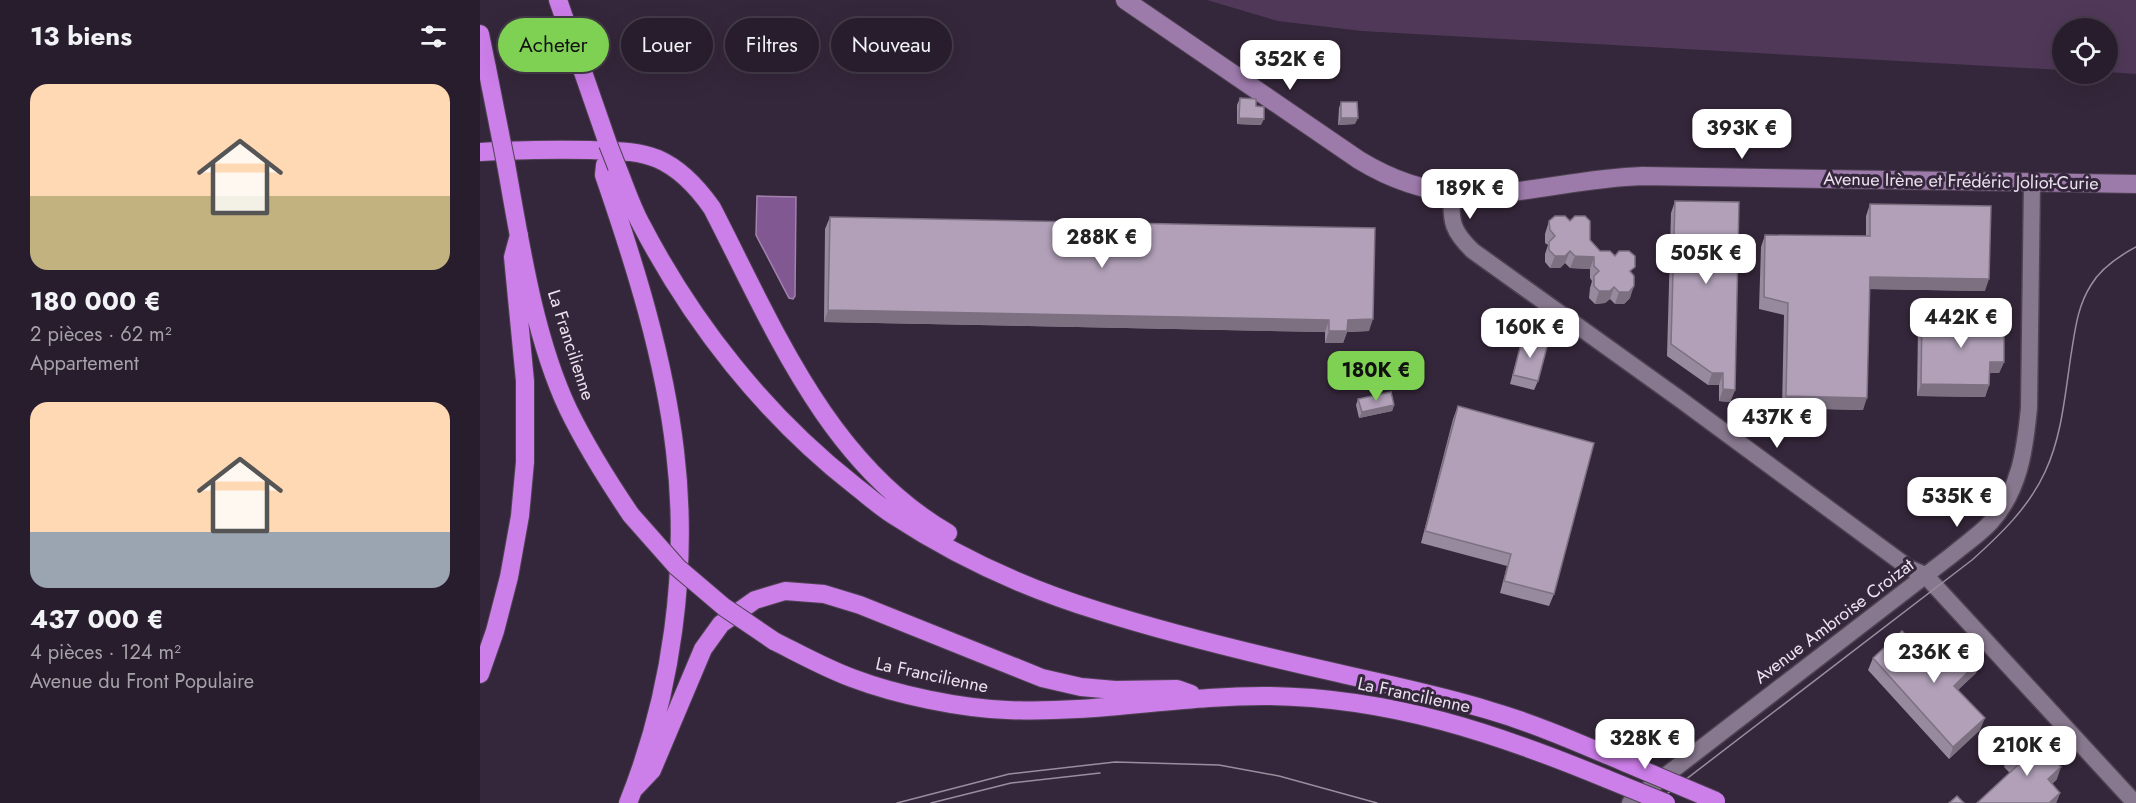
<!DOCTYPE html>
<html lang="fr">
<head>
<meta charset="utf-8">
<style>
  body { margin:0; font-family:Jost,sans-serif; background:#302634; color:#f1f3f6; height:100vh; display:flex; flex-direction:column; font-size:22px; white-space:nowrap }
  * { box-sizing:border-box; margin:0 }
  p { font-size:20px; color:#a5a2a9 }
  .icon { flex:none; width:33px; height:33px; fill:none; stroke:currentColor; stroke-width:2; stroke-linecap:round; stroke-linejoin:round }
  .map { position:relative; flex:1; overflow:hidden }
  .sheet { display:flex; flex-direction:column; background:#281d2c; width:480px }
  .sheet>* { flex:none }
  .guide { position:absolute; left:18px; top:18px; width:570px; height:54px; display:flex; gap:12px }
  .fabs { position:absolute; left:1572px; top:18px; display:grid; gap:12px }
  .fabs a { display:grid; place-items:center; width:66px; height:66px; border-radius:50%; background:#281d2c; box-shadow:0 6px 24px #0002,0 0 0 2px #443b48; font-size:30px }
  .price { position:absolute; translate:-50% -51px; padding:0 14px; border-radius:12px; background:#fff; color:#222; font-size:20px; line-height:39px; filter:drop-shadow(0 2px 3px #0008) }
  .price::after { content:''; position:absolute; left:50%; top:36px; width:18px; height:14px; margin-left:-9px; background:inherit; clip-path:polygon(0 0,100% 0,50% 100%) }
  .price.active { background:#7ed153; color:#111 }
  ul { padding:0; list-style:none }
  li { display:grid; align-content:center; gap:12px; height:318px; padding:0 30px }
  li span { display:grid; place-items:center; height:186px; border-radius:18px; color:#555 }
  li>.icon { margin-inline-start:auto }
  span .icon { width:108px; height:108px; fill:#fffc; stroke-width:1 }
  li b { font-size:26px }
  h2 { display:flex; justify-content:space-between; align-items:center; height:72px; padding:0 30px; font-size:26px }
  .chip { padding:0 21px; border-radius:27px; background:#281d2c; box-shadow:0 6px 24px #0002,0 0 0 2px #443b48; font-size:21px; line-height:54px }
  .chip.active { background:#7ed153; color:#111 }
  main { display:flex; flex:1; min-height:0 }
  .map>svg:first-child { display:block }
</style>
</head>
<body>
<main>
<section class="sheet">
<h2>13 biens<svg class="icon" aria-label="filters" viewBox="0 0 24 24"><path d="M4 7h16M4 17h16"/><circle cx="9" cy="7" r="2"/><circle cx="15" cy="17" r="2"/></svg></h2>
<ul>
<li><span style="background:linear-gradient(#ffd9b3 60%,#c2b280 0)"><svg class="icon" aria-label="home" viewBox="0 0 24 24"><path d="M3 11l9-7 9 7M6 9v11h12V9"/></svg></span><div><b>180 000 €</b><p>2 pièces · 62 m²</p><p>Appartement</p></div></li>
<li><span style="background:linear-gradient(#ffd9b3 70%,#9aa5b1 0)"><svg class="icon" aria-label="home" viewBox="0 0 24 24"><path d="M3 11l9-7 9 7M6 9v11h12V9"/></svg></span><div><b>437 000 €</b><p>4 pièces · 124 m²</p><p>Avenue du Front Populaire</p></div></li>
</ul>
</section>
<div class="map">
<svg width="1656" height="803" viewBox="0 0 1656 803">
  <rect width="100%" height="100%" fill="#35273b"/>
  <path fill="#503859" d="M727 0H1656V74L1628 72V28H1582V70L882 31 798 21Z"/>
  <path fill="#825892" stroke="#a281ae" stroke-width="1.5" d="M277 196 316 197 315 296 313 299 309 298 276 235Z"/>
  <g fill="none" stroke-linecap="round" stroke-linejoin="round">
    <defs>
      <path id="street" d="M972 194C970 222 973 232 993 251L1201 400 1429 568 1445 575 1655 803
        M1150 803 1472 555C1485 544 1500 534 1511 522 1540 490 1545 449 1549 408L1552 182"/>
      <path id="secondary" d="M645 0 879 160C982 223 1054 180 1162 176L1656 184"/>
      <path id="highway" d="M78 0 128 144
        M0 34 7 68
        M0 152C37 150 73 149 110 150 133 151 157 150 178 159 201 169 218 188 232 208 293 326 347 463 468 533
        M26 164C40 242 54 337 88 409 106 446 128 481 151 515
        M125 165 124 175C155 265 184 357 195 451 209 568 192 694 148 803
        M137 167C145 186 151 206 161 224 213 324 285 415 374 485 387 495 399 506 413 515 477 557 547 589 619 611 698 636 778 655 858 673 909 685 959 695 1008 710 1056 724 1101 744 1146 763
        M294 641C320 654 345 668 372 678 417 695 479 708 527 710 615 714 702 695 790 696 911 698 1016 733 1127 779
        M0 674 15 631 29 577 40 516 45 462V381L33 257 39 235
        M154 789 172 770 223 649 241 624 275 600 305 591 344 594 380 605 562 678 601 687 635 690 697 689 711 694"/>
    </defs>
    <use href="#street" stroke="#4e4252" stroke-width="19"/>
    <use href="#secondary" stroke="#4e4252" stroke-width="20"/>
    <use href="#highway" stroke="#4e4252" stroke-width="20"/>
    <use href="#street" stroke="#88788f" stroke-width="16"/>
    <use href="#secondary" stroke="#9c7aaa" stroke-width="18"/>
    <use href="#highway" stroke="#cc7ee9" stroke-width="18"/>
    <path stroke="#998e9e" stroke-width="1.5" d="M417 803 529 774 635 762 739 765 799 776 897 803
      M451 803 531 783 620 773
      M1175 803 1492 560C1521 534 1549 507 1565 472 1582 436 1585 394 1591 355 1595 331 1597 307 1611 285 1621 268 1639 256 1656 247"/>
    <defs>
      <path id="highway-bridge" d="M7 68 26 164
        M128 144 137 167
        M151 515 197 567 244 607 294 641
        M1146 763 1236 801
        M1127 779 1186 803"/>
    </defs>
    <use href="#highway-bridge" stroke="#4e4252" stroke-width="20" stroke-linecap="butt"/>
    <use href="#highway-bridge" stroke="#cc7ee9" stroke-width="18"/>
  </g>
  <path fill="#988a9e" d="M760 98 776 106 781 125 757 124V105Z
    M861 102 875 124 858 125 859 108Z
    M1195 201 1255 390 1250 402 1239 401V385H1228L1187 356 1191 213Z
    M1390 204 1505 291 1389 289 1383 410 1302 408 1304 315 1279 309 1281 247 1285 235 1386 236V216Z
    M350 217 895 228 889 331 867 332 863 343H845V332L344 322 345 229Z
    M1069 221 1110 240 1120 251 1152 274 1150 298 1144 304H1135L1130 299 1125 303 1115 304 1109 298 1110 288 1112 281 1110 278V269L1090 268 1085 263 1080 268H1070L1065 262V254L1068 245 1065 243V234Z
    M1442 316 1524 362 1519 373H1510L1509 385 1505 397 1437 396 1438 328Z
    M1043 336 1058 381 1054 390 1030 384Z
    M878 399 914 405 912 411 879 418 876 405Z
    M978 406 1074 594 1069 606 1020 593 1027 566 941 543 973 419Z
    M1464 647 1500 660 1496 673 1478 690 1500 730 1469 759 1388 670 1393 658 1458 669 1459 659Z
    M1529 755 1577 779 1572 784 1580 793 1576 803H1497L1530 773 1524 767Z"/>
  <path fill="#7c7081" d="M759 118 784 119 781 125 757 124Z
    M861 118H878L875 124 858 125Z
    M1090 251 1085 263 1080 268H1070L1075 256Z
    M1095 256 1114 257 1110 269 1090 268Z
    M1390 277 1509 279 1505 291 1385 289Z
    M1154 286 1150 298 1144 304H1135L1139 292Z
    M1134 287 1130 299 1125 303 1115 304 1119 291Z
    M348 310 849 320 845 332 344 322Z
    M893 319 889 331 867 332 863 343H845L849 331 868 320Z
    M1510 362H1524L1519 373H1505Z
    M1232 373H1243L1239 385H1228Z
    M1441 384 1509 385 1505 397 1437 396Z
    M1243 389 1255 390 1250 402 1239 401Z
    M1306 396 1387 398 1383 410 1302 408Z
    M914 405 912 411 879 418 882 412Z
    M1500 660 1496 673 1469 698 1474 686Z
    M1505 718 1500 730 1469 759 1473 747Z
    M1581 767 1577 779 1564 792 1568 779Z
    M1580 793 1576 803H1569Z"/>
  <path fill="#b1a0b8" stroke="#7c7081" stroke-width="1.5" d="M760 98 776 99V106L784 107V119L759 118Z
    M861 102H877L878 118H861Z
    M1195 201 1259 202 1255 390 1243 389V373H1232L1191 344Z
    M1390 204 1511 206 1509 279 1390 277 1387 398 1306 396 1308 303 1284 297 1285 235 1390 236Z
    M1075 216H1085L1090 221 1095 216H1105L1110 221V240L1120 251H1130L1135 256 1139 251H1149L1155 256V267L1150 271 1154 276V286L1149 292H1139L1134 287 1130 291H1119L1114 286V276L1119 271 1114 266V257L1095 256 1090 251 1085 256H1075L1069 250V242L1075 236 1070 230 1069 221Z
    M350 217 895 228 893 319 868 320 867 331H849V320L348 310Z
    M1524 315V362H1510L1509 385 1441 384 1442 316Z
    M1043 336 1068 343 1058 381 1033 375Z
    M911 392 914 405 882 412 878 399Z
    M978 406 1114 443 1074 594 1024 581 1031 554 945 531Z
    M1422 631 1460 671 1464 647 1476 635 1500 660 1474 686 1505 718 1473 747 1393 658Z
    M1551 734 1581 767 1568 779 1580 793 1569 803H1497L1538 765 1529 755Z
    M1477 796 1484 803H1469Z"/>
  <g text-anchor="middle" stroke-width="6" stroke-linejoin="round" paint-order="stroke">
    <g font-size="18" fill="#ebe2ef" stroke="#35273b">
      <text transform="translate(1481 181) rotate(1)" y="6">Avenue Irène et Frédéric Joliot-Curie</text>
      <text transform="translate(91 345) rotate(72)" y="6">La Francilienne</text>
      <text transform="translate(1354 621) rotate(-37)" y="6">Avenue Ambroise Croizat</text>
      <text transform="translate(452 675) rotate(12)" y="6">La Francilienne</text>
      <text transform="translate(934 695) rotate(12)" y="6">La Francilienne</text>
    </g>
  </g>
</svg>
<div class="fabs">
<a><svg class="icon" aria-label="locate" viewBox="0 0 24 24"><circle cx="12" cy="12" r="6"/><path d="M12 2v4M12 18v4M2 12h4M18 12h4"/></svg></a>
</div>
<b class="price" style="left:810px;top:91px">352K €</b>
<b class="price" style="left:1262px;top:160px">393K €</b>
<b class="price" style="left:990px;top:220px">189K €</b>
<b class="price" style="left:622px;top:269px">288K €</b>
<b class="price" style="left:1226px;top:285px">505K €</b>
<b class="price" style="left:1481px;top:349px">442K €</b>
<b class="price" style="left:1050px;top:359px">160K €</b>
<b class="price active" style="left:896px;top:402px">180K €</b>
<b class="price" style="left:1297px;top:449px">437K €</b>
<b class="price" style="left:1477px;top:528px">535K €</b>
<b class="price" style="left:1454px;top:684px">236K €</b>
<b class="price" style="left:1165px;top:770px">328K €</b>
<b class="price" style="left:1547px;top:777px">210K €</b>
<div class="guide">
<a class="chip active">Acheter</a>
<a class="chip">Louer</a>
<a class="chip">Filtres</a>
<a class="chip">Nouveau</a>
</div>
</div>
</main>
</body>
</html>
